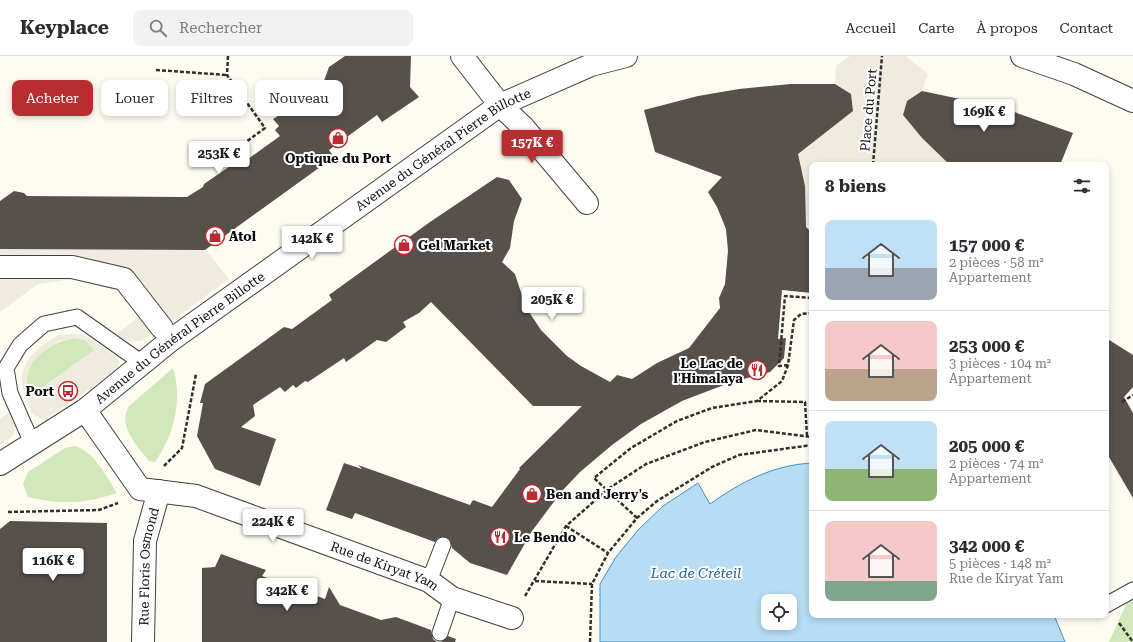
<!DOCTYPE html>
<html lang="fr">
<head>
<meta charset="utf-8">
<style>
  body { margin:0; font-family:"Roboto Serif",serif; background:#f2f2f3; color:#2b2b33; height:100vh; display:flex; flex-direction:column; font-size:15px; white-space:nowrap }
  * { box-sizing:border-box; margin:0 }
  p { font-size:13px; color:#7c7c81 }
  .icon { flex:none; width:22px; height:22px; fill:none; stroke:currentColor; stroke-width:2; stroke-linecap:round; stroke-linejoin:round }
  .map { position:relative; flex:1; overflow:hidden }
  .sheet { position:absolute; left:809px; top:106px; width:300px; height:456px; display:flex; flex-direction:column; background:#fff; border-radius:8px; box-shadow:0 2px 6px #0003 }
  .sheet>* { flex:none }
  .hud { position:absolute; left:12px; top:24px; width:380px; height:36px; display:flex; gap:8px }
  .controls { position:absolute; left:761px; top:538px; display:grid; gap:8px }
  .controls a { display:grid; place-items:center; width:36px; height:36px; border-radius:8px; background:#fff; box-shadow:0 2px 6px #0003; font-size:20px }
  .price { position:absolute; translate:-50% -34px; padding:0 9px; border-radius:4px; background:#fff; color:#222; font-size:13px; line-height:26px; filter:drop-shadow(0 1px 2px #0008) }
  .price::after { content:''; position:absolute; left:50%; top:24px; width:12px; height:9px; margin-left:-6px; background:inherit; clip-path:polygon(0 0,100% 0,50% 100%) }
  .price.on { background:#b92c30; color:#fff }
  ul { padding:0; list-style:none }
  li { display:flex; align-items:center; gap:12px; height:100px; padding:0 16px }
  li+li { border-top:1px solid #e1e1e2 }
  li span { display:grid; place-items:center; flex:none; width:112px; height:80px; border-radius:8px; color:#555 }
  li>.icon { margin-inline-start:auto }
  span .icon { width:48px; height:48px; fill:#fffc; stroke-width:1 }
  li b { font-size:17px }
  h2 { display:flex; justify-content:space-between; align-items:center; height:48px; padding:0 16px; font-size:17px }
  .pill { padding:0 14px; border-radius:8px; background:#fff; box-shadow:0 2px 6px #0003; font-size:14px; line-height:36px }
  .pill.on { background:#b92c30; color:#fff }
  header { display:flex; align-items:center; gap:24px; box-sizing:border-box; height:56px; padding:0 20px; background:#fff; border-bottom:1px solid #e1e1e2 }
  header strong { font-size:19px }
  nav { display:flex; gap:22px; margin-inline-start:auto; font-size:14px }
  .search { width:280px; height:36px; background:#f2f2f3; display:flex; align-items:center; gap:10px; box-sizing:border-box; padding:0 14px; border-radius:8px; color:#7c7c81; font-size:15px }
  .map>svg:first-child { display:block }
</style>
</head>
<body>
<header>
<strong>Keyplace</strong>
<div class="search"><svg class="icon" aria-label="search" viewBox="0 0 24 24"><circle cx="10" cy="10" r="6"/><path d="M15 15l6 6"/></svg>Rechercher</div>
<nav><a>Accueil</a><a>Carte</a><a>À propos</a><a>Contact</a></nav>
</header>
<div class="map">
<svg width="1133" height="586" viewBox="0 0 1133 586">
  <rect width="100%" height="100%" fill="#fefcf1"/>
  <path fill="#d1e8bb" d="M73 282 85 284 95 294 32 339C27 335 26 328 27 322 29 299 52 287 73 282Z
    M173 312C183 344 174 379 155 406L149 405C137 390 117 369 129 350Z
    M75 390C96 397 105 419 117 437 83 448 63 449 28 441L23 428 28 416 65 392Z
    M1133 533V586H1109Z"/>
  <path fill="#efebdf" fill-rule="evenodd" d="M850 0H906L928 18 922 35 907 45 903 59 922 82 938 97H945L954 109H812V177L803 169 805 130 800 108 790 103 853 55 851 38 835 28 836 10Z
    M0 193 206 194 229 223 162 272 141 285H129L121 282 118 277 141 259 122 236 73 223 38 228 0 256Z
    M72 278 85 279 118 302 119 309 114 316 46 363H40L32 357 29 350 22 329V318L28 303 41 290 58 279ZM73 282 85 284 94 294 32 339 26 327 29 310 45 294 59 285Z
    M9 356 16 369 13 380 0 389V363Z"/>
  <path fill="#b7dcf4" stroke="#4190c8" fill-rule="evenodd" d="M812 407V559H1054L1065 586H600V528L616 501 638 474 663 450 698 427 710 448C741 426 773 409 812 407ZM768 545H790V567H768Z"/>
  <path fill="#57504b" d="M345 0H411L410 31 419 41 382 66 377 59 329 94 334 101 205 194 0 193V145L14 135 24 137 27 140 187 141 203 131 204 128 239 104 241 108 280 80 275 74 279 70 273 63 321 33 329 11Z
    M791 28H835L851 38 853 55 798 98 805 130 806 171 812 177V237L782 234 778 283 786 282 784 302 770 316 729 327 682 345 641 368 612 389 580 416 562 435 532 475 507 519 470 507 452 492 450 484 446 481 438 482 435 486 355 457 352 463 326 454 344 407 362 413 358 409 470 449 473 444 492 451 520 413 519 412 582 350H533L431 246 419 257 403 266 406 271 386 286 377 284 346 306 344 302 308 326 305 325 296 332 293 329 285 336 280 331 253 349 255 360 241 371 276 383 260 430 215 413 197 380 203 347H200L205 328 284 271 292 273 332 244 329 239 430 166 497 121 509 124 522 143 514 165 510 192 502 206 515 218 526 252 531 259 541 274 567 300 581 310 610 326 617 319 632 323 657 307 689 292 720 252 719 242 725 228 728 195 726 173 717 151 708 136 722 121 655 96 644 54 698 40 739 33Z
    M922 35 1003 52 1073 77 1060 109H950L922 82 903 59 907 45Z
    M1106 282 1133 299V331L1124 341 1133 357V442L1106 396Z
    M10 465 107 467V586H0V473Z
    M221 498 266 514 262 520 325 543 329 531 340 549 381 564 396 561 431 574 433 583 437 586H442L448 580 456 583 455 586H202V512L215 511Z"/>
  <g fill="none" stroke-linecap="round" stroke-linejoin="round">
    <defs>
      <path id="service" d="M32 387 10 337 6 312 20 289 44 268 77 261 142 307
        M429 525 443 489
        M1106 549 1133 534
        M440 577 452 542"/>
      <path id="pedestrian" d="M0 211H72L124 223 162 272"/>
      <g id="minor">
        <path d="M462 0 500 49 524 72 587 147"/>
        <path d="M1022 0 1074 18 1133 45"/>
        <path id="s1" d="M85 354 140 433 196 440 429 525 452 542 512 562"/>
        <path id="s2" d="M0 408 85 354 171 284 500 49 591 9 626 0"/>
        <path id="s3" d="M143 586 145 485 159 435"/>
      </g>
    </defs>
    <use href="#service" stroke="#414141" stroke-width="17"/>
    <use href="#pedestrian" stroke="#414141" stroke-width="24"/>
    <use href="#minor" stroke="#414141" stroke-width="24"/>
    <path stroke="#303030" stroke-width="2.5" stroke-dasharray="4 2" stroke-linecap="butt" d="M228 0 227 19 265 72 235 94
      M156 14 227 19
      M873 109 882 0
      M788 309 779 310 785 240 812 242
      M757 345 805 346 807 380
      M1122 346 1133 339
      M164 410 182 392 196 318
      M8 456 99 454 118 447
      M637 462 594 422 631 392 677 365 712 352 757 345 782 325 788 309 794 264 801 258 812 257
      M566 470 608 497
      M535 525 592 528
      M525 540 566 470 608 433 646 408 705 386 756 374 812 381
      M1119 567 1133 586
      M590 586 592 528 608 497 637 462 657 445 712 411 739 399 812 389"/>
    <use href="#service" stroke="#fff" stroke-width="15"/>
    <use href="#pedestrian" stroke="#fff" stroke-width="22"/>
    <use href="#minor" stroke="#fff" stroke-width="22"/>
  </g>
  <defs>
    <symbol id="shop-ring" viewBox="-11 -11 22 22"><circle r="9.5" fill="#fff" stroke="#b92c30" stroke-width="1.5"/><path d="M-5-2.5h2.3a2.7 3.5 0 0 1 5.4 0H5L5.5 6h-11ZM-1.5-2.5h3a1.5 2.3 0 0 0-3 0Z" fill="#b92c30"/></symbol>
    <symbol id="restaurant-ring" viewBox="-11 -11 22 22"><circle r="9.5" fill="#fff" stroke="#b92c30" stroke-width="1.5"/><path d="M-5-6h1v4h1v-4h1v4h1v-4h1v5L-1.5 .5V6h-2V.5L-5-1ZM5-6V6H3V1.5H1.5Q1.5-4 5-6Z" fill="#b92c30"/></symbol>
    <symbol id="bus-ring" viewBox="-11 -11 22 22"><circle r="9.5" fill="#fff" stroke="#b92c30" stroke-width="1.5"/><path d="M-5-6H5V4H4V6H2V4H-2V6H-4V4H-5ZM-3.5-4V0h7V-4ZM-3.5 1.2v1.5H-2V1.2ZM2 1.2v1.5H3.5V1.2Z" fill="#b92c30"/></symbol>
  </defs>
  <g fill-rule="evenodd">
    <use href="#shop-ring" x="327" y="71" width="22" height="22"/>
    <use href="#shop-ring" x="204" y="169" width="22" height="22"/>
    <use href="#shop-ring" x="393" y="178" width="22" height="22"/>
    <use href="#restaurant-ring" x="746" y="303" width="22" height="22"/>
    <use href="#bus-ring" x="57" y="324" width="22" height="22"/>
    <use href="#shop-ring" x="521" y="427" width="22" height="22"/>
    <use href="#restaurant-ring" x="489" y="470" width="22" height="22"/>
  </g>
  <g text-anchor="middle" stroke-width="4" stroke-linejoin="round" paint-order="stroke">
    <g font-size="13" fill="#0e0e0e" stroke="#fff">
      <text transform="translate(868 54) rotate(-85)" y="5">Place du Port</text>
      <text dy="5" stroke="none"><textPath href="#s2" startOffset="544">Avenue du Général Pierre Billotte</textPath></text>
      <text dy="5" stroke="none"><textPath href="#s2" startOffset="220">Avenue du Général Pierre Billotte</textPath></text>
      <text dy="5" stroke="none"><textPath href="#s3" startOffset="76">Rue Floris Osmond</textPath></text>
      <text dy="5" stroke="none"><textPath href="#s1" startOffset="354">Rue de Kiryat Yam</textPath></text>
    </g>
    <g font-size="13" font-weight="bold" fill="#0e0e0e" stroke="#fff" text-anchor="start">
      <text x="338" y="107" text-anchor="middle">Optique du Port</text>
      <text x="229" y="185">Atol</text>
      <text x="418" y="194">Gel Market</text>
      <text x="743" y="312" text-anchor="end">Le Lac de<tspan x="743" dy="15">l'Himalaya</tspan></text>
      <text x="54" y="340" text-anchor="end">Port</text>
      <text x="546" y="443">Ben and Jerry's</text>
      <text x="514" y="486">Le Bendo</text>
    </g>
    <g font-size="14" font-style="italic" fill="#1c629c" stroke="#fff">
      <text x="696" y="522">Lac de Créteil</text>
    </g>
  </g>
</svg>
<div class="controls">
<a><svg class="icon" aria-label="locate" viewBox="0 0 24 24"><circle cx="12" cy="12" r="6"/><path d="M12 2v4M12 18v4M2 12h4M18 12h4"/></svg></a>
</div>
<b class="price" style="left:984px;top:77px">169K €</b>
<b class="price on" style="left:532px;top:108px">157K €</b>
<b class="price" style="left:219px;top:119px">253K €</b>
<b class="price" style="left:312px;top:204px">142K €</b>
<b class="price" style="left:552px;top:265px">205K €</b>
<b class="price" style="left:273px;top:487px">224K €</b>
<b class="price" style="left:53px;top:526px">116K €</b>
<b class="price" style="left:287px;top:556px">342K €</b>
<div class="hud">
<a class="pill on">Acheter</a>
<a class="pill">Louer</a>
<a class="pill">Filtres</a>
<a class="pill">Nouveau</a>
</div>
<section class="sheet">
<h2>8 biens<svg class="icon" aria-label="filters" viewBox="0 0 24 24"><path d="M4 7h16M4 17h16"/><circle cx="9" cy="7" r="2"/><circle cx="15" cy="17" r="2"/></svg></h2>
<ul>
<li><span style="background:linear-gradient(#bfe0f5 60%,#9aa5b1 0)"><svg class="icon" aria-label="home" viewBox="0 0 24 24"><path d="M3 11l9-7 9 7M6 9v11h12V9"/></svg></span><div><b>157 000 €</b><p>2 pièces · 58 m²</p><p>Appartement</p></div></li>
<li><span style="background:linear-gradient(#f6c9c9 60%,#b9a48a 0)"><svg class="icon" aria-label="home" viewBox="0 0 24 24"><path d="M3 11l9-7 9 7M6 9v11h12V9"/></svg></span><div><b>253 000 €</b><p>3 pièces · 104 m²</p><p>Appartement</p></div></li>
<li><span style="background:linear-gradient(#bfe0f5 60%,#8fb573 0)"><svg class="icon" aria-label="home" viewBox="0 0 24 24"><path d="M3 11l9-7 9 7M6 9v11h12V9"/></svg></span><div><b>205 000 €</b><p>2 pièces · 74 m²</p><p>Appartement</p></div></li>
<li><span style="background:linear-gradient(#f6c9c9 75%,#7fa58c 0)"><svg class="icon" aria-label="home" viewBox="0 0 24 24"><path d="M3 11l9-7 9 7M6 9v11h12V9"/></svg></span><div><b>342 000 €</b><p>5 pièces · 148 m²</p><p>Rue de Kiryat Yam</p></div></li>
</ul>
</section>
</div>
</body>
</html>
